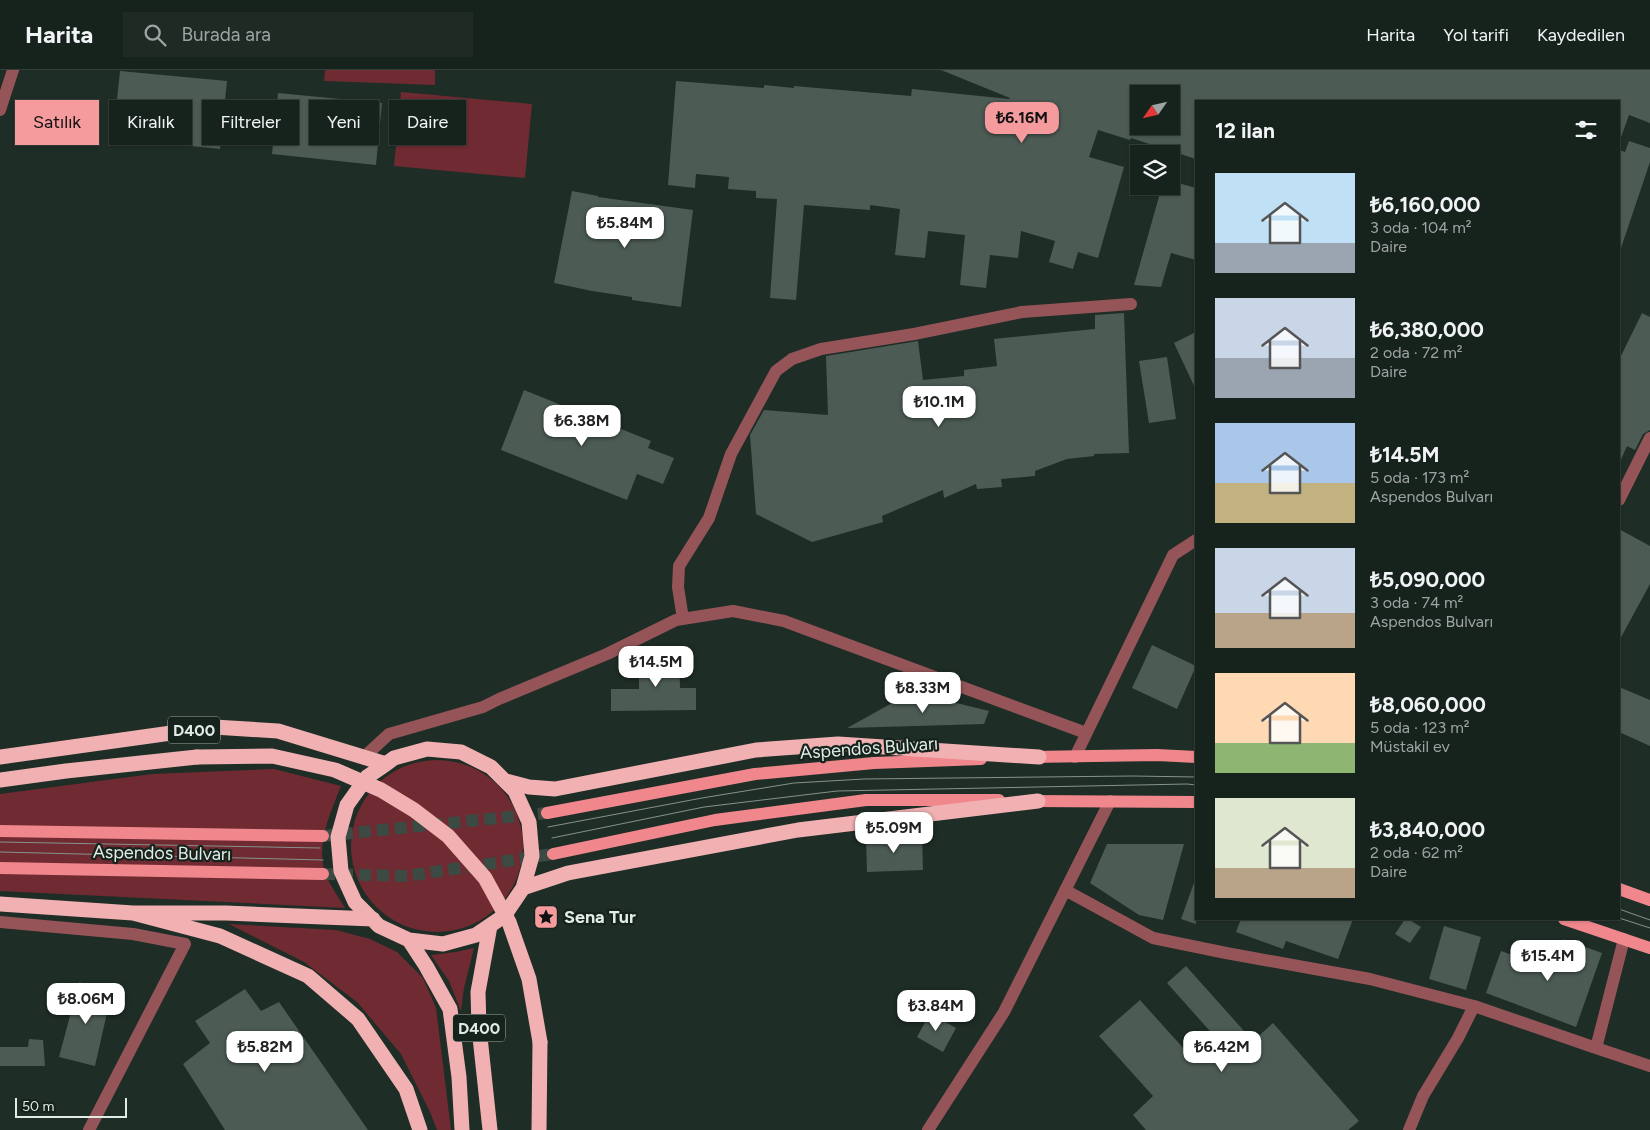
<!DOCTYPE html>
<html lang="tr">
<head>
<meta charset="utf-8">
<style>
  body { margin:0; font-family:Figtree,sans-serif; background:#1f2a25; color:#f1f3f6; height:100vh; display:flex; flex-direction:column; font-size:19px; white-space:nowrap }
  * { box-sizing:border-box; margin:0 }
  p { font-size:16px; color:#9ea4a3 }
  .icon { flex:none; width:28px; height:28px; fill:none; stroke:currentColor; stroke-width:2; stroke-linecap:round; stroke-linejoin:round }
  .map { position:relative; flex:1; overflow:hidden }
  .drawer { position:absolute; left:1195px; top:30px; width:425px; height:820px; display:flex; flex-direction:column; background:#16221c; border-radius:0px; box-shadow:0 1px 4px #0004,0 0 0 1px #353f3b }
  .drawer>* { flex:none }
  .hud { position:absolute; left:15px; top:30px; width:475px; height:45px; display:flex; gap:10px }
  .needle { width:32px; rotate:236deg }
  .fabs { position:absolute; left:1130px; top:15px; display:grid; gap:10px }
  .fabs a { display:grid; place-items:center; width:50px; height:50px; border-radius:0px; background:#16221c; box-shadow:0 1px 4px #0004,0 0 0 1px #353f3b; font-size:25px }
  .scale { position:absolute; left:15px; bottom:12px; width:112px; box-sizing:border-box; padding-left:5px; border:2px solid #e2ece7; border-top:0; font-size:14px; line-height:18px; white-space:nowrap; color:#e2ece7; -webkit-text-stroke:4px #15231c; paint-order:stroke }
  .price { position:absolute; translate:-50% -42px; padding:0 11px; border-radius:10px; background:#fff; color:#222; font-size:16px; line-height:32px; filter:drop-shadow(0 1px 2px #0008) }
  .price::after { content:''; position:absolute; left:50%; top:30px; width:15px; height:11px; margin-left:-8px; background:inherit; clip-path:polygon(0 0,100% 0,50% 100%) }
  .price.active { background:#f59b9e; color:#111 }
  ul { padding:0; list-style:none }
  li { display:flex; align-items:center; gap:15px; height:125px; padding:0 20px }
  li span { display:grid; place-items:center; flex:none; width:140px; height:100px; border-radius:0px; color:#555 }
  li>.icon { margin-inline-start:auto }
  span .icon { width:60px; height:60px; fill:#fffc; stroke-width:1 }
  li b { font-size:21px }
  h2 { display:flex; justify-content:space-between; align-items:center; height:60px; padding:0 20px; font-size:21px }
  .pill { padding:0 18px; border-radius:0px; background:#16221c; box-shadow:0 1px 4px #0004,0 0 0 1px #353f3b; font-size:18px; line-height:45px }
  .pill.active { background:#f59b9e; color:#111 }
  header { display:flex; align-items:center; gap:30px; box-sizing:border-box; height:70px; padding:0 25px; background:#16221c; border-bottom:1px solid #353f3b }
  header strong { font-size:24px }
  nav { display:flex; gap:28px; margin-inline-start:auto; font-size:18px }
  .search { width:350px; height:45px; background:#1f2a25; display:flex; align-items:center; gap:12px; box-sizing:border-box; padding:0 18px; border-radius:0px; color:#9ea4a3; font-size:19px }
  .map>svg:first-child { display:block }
</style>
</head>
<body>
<header>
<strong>Harita</strong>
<div class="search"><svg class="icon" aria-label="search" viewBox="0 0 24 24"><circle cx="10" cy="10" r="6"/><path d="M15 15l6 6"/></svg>Burada ara</div>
<nav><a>Harita</a><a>Yol tarifi</a><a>Kaydedilen</a></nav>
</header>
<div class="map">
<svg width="1650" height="1060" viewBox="0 0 1650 1060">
  <rect width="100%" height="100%" fill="#1e2d26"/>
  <path fill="#702a31" d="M325 0H435V15L324 11Z
    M401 22 532 34 525 108 394 96Z
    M351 776a86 86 0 1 1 172 0a86 86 0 1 1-172 0Z
    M274 699 341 716C330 744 314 777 327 808 332 818 339 828 345 838L0 821V724L152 704Z
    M229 854 336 860 370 869 397 882 423 908 436 938 451 1060H437L430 1042 401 984 357 932 304 892Z
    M474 878 464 918 461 941 449 911 431 885 456 882Z"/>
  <path fill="#4c5c54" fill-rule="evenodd" d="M941 0H1650V53L1629 45 1620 70H1619V31H1196V89L1131 68 1130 70 1098 60 1089 87 1124 97 1098 188 1078 182 1073 199 1049 192 1055 171 1021 161 1018 188 990 185 986 218 960 215 965 165 928 161 925 188 895 185 900 139 870 135V140L804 135 796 230 770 228 777 129 756 128V121L728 119 729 107 696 104 695 118 668 115 676 11 764 18V15L794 18V16L911 26 912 19 1009 29 1010 28ZM1139 24H1171V56H1134L1139 42Z
    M120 1 227 11 220 79 113 68Z
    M278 23 382 33 376 95 272 84Z
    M1629 71 1650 78V92L1621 178 1619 177V80L1625 82Z
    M1171 111 1196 118V190L1171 183 1161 217 1134 215 1162 116H1171Z
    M572 121 598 126V127L693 140 681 237 632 230V227L592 221 554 213Z
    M1124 243 1129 383 1094 384V386L1067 389 1035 401V406L1001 409 1002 417 977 419 976 414 944 428 943 420 882 446 883 452 812 472 756 444 750 365 764 340 828 345 826 286 918 271 923 310 964 306V300L997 296 994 269 1095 259V245Z
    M1642 243 1650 247V360L1643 364 1635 380 1627 376 1619 394V290Z
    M1196 262V320L1174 273Z
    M1167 287 1176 349 1149 353 1139 291Z
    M524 320 651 371 648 378 674 388 663 414 637 404 627 430 501 380Z
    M1619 459 1650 476V514L1619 571Z
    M1152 575 1196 596 1177 639 1132 618Z
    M639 585H679L680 618H696V640L611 641V619H639Z
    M1619 617 1650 630V676L1619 662Z
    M912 622 989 641 984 654 847 658Z
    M922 766 923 800 867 802 866 768Z
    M1107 774H1184L1163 850 1139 845 1090 813Z
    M1195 810 1196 811V854L1181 849Z
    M1241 849H1353L1338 889 1286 871 1283 879 1236 862Z
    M1405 849H1408L1421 857 1410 873 1395 864Z
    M1444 856 1481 867 1466 920 1429 909Z
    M1563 869 1602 883 1576 957 1486 923 1501 881 1552 899Z
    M1186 896 1253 971 1273 953 1359 1051 1348 1060H1146L1133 1045 1153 1026 1099 966 1140 930 1194 990 1217 969 1167 913Z
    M79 912 112 921 95 996 59 987Z
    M245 919 261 941 279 932 368 1060H225L183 994 210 973 195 951Z
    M930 943 956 958 943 982 917 967Z
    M29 969 43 970 45 996H0V977H28Z"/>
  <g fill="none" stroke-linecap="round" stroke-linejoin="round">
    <path stroke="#3b4a43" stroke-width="12" stroke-dasharray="12 6" stroke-linecap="butt" d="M323 766 547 743
      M323 804 407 806 553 784"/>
    <path stroke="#955558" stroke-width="12" d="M0 40 13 0
      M1619 430 1650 368
      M683 549 678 517 679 496 709 448 731 384 776 301 792 289 821 279 914 264 1022 242 1131 234
      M364 687 389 664 483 637 499 629 607 584 676 550 733 541 784 551 1086 663
      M1075 687 1173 485 1196 470
      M1065 820 1153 868 1226 883 1370 909 1474 936
      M0 852 133 864 185 874 89 1060
      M1596 978 1650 996
      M928 1060 1004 942 1110 731
      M1409 1060 1423 1026 1458 968 1474 936 1596 978 1624 869"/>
    <path stroke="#f0878d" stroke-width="12" d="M1031 687 1157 685 1196 687
      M1029 731 1196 732
      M547 743 755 704 874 693 981 689
      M0 761 323 766
      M553 784 715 750 866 730H999
      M0 798 323 804
      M1619 819 1650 830
      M1564 849 1650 878"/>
    <path stroke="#f1b1b2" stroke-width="15" d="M0 687 214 657 278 661 386 694
      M0 710 66 701 197 687
      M506 711 529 717 555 719 756 680 838 674 1039 687
      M523 818 568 803 798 760 1038 731
      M0 834 133 843H226L373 849
      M133 843 220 866 308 906 358 949 406 1019 420 1060
      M490 856 478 922 479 958 490 1060
      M409 870 443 874 476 865 504 846 523 818 532 786 529 752 515 721 491 697 461 682 427 679 394 688 386 694 367 707 347 735 338 767 341 801 355 832 379 856 409 870 426 896 450 939 459 1007 462 1060
      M539 1060 540 972"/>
    <path stroke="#86928c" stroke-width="1" d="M548 757 702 728 794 713 864 709 1132 706 1196 707
      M552 768 704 737 837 721 1187 714 1196 715
      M0 772 320 778
      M0 782 323 790
      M1619 839 1650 850
      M1619 848 1650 858"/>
    <path stroke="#f1b1b2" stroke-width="15" d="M197 687 272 686 335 700 381 720 414 740 448 766 485 808 509 852 529 909 540 972"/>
  </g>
  <defs>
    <symbol id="sight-square" viewBox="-11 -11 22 22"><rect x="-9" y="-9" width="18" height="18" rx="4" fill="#f59b9e" stroke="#15231c"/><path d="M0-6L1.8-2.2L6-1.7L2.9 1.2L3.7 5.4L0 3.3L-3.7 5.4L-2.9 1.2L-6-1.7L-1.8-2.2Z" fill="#111"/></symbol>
  </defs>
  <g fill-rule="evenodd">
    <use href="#sight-square" x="532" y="833" width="28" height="28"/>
  </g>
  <g text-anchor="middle" stroke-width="4.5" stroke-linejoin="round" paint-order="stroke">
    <g fill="#15231c" stroke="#a4b0aa" stroke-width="1">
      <rect x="168" y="646.5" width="52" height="27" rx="4"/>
      <rect x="453" y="944.5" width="52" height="27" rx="4"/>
    </g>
    <g font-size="16" font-weight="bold" fill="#e2ece7">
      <text x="194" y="666">D400</text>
      <text x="479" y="964">D400</text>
    </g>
    <g font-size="18" fill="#e2ece7" stroke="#15231c">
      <text transform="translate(869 678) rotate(-4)" y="6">Aspendos Bulvarı</text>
      <text transform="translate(162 783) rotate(1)" y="6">Aspendos Bulvarı</text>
    </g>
    <g font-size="18" font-weight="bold" fill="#e2ece7" stroke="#15231c" text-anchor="start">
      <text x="564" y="853">Sena Tur</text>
    </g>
  </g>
</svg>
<div class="fabs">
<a><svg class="needle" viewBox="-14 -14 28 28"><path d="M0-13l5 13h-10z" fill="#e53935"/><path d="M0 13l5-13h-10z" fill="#9ea4a3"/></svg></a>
<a><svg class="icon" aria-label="layers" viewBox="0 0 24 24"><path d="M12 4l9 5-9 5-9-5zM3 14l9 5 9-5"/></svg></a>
</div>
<div class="scale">50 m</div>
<b class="price active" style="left:1022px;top:74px">₺6.16M</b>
<b class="price" style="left:625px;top:179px">₺5.84M</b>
<b class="price" style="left:939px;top:358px">₺10.1M</b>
<b class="price" style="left:582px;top:377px">₺6.38M</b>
<b class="price" style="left:656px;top:618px">₺14.5M</b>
<b class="price" style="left:923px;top:644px">₺8.33M</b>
<b class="price" style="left:894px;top:784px">₺5.09M</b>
<b class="price" style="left:1548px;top:912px">₺15.4M</b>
<b class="price" style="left:86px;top:955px">₺8.06M</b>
<b class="price" style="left:936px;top:962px">₺3.84M</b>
<b class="price" style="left:265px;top:1003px">₺5.82M</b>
<b class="price" style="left:1222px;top:1003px">₺6.42M</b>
<div class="hud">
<a class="pill active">Satılık</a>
<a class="pill">Kiralık</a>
<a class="pill">Filtreler</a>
<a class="pill">Yeni</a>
<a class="pill">Daire</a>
</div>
<section class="drawer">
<h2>12 ilan<svg class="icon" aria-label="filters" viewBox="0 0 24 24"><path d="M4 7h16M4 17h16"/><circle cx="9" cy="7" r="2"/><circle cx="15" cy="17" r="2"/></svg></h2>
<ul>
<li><span style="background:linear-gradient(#bfe0f5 70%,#9aa5b1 0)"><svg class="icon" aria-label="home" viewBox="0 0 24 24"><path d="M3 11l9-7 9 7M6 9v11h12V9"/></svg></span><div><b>₺6,160,000</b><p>3 oda · 104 m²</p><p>Daire</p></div></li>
<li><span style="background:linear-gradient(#c9d6e8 60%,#9aa5b1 0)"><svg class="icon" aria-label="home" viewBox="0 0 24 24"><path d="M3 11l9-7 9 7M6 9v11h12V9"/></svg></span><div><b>₺6,380,000</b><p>2 oda · 72 m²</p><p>Daire</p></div></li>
<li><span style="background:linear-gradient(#a9c7e8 60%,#c2b280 0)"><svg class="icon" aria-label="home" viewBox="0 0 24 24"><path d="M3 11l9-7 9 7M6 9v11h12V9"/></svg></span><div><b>₺14.5M</b><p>5 oda · 173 m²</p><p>Aspendos Bulvarı</p></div></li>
<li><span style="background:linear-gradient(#c9d6e8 65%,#b9a48a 0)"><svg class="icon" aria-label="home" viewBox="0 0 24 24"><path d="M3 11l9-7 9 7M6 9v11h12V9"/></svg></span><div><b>₺5,090,000</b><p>3 oda · 74 m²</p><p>Aspendos Bulvarı</p></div></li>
<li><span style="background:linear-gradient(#ffd9b3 70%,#8fb573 0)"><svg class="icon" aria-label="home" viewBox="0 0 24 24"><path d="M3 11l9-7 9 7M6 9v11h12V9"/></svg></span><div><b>₺8,060,000</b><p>5 oda · 123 m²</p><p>Müstakil ev</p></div></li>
<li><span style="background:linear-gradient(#dfe7d0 70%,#b9a48a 0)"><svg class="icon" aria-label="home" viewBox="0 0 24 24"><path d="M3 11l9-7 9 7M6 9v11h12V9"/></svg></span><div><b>₺3,840,000</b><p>2 oda · 62 m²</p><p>Daire</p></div></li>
</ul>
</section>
</div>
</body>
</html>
